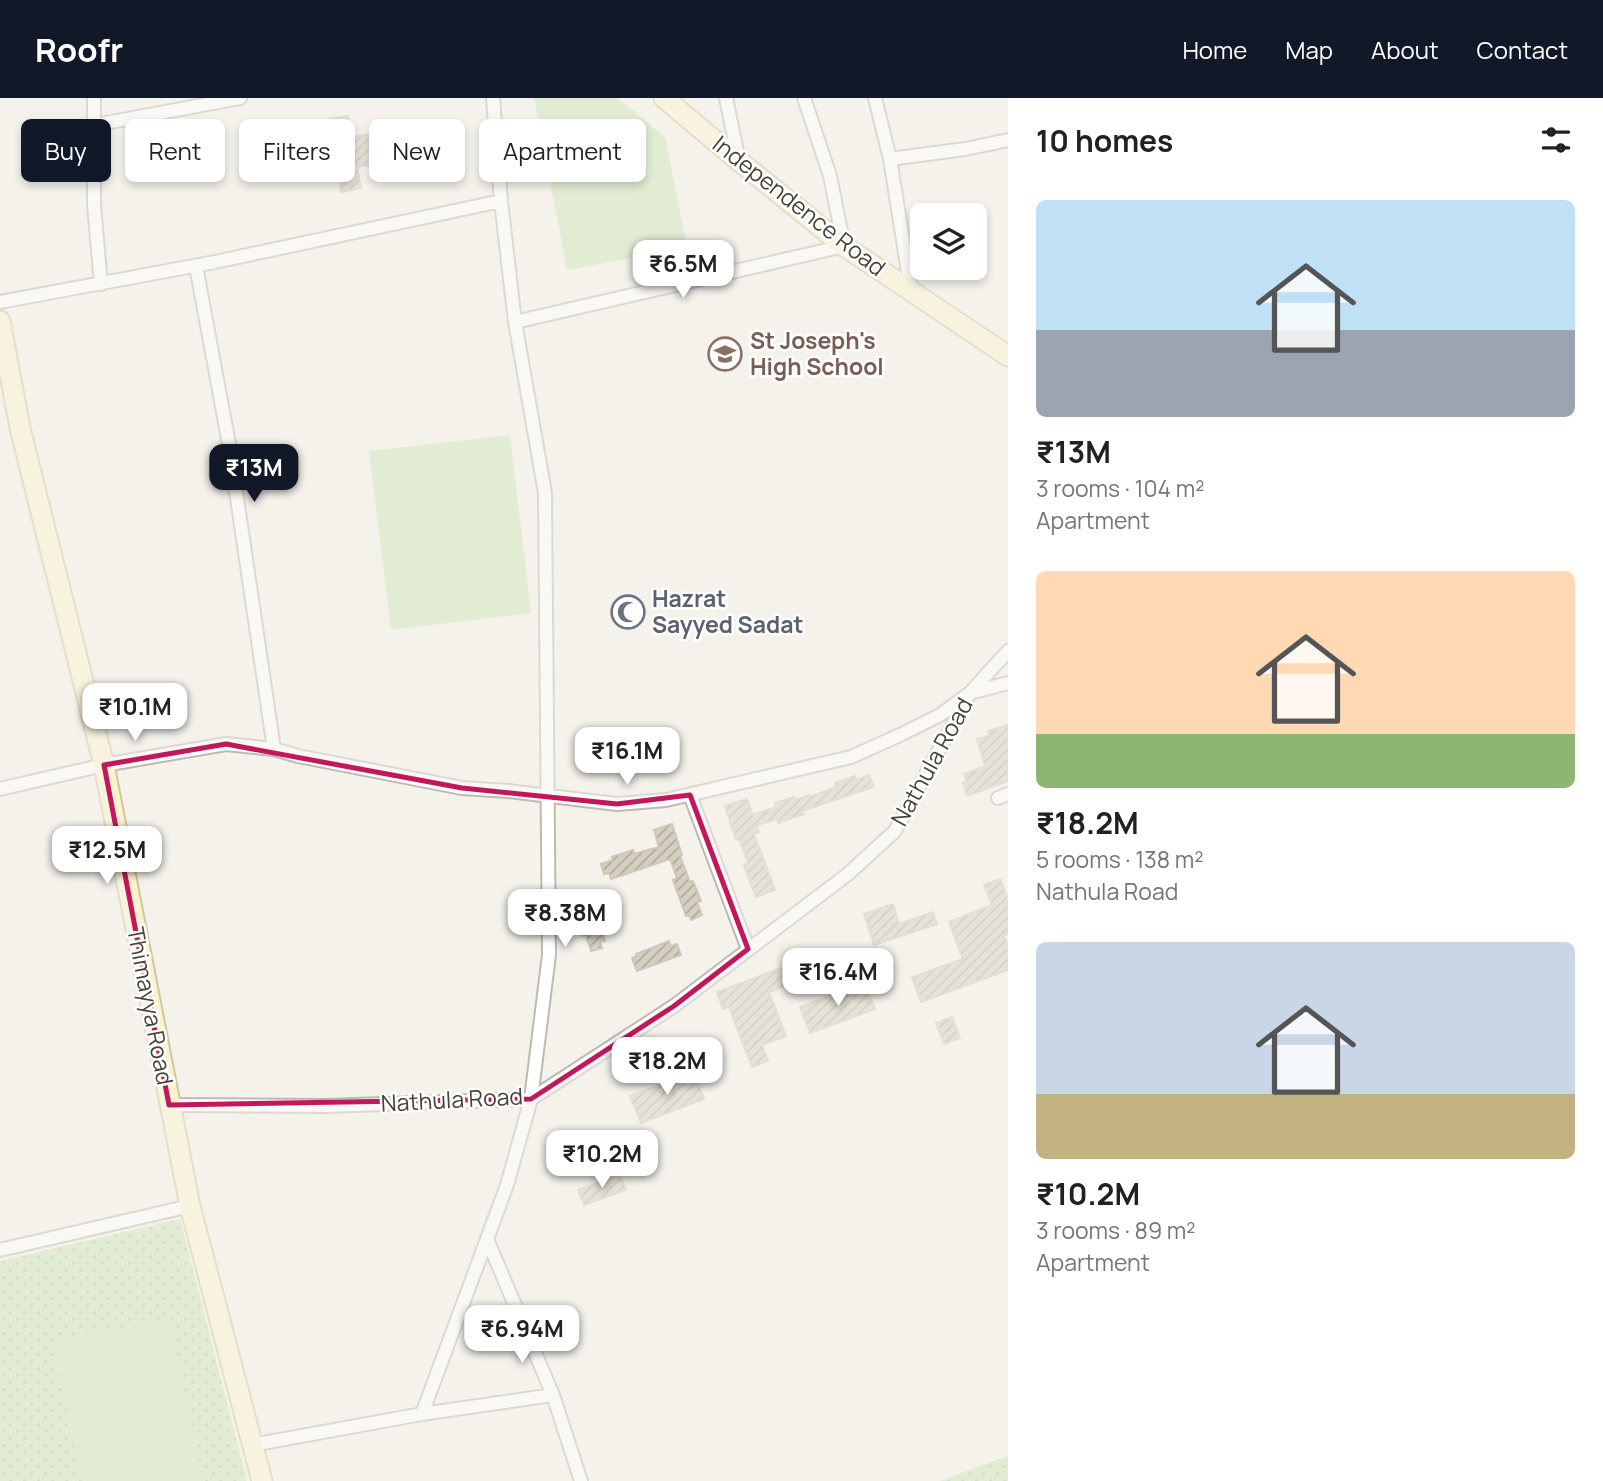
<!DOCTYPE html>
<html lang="en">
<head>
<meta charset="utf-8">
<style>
  body { margin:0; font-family:Manrope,sans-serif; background:#f6f6f6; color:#202124; height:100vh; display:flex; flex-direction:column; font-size:26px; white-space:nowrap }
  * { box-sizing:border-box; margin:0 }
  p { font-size:23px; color:#757577 }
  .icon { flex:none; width:38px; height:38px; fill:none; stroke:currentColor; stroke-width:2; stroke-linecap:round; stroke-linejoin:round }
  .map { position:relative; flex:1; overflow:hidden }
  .panel { display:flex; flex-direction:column; background:#fff; width:595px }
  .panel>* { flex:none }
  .top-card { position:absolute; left:21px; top:21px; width:665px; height:63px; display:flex; gap:14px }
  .buttons { position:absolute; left:910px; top:105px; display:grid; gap:14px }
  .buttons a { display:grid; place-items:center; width:77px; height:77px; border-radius:10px; background:#fff; box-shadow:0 4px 10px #0003; font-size:35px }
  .price { position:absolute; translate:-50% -60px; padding:0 16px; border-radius:14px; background:#fff; color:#222; font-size:23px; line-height:46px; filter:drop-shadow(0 2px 4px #0008) }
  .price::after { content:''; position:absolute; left:50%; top:42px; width:21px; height:16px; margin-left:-10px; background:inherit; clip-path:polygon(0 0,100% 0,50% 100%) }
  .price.active { background:#111827; color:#fff }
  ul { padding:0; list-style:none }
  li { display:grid; align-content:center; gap:14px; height:371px; padding:0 28px }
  li span { display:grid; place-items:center; height:217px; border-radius:10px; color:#555 }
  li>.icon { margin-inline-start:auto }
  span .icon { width:126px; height:126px; fill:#fffc; stroke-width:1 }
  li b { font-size:30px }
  h2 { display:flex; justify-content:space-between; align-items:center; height:84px; padding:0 28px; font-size:30px }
  .pill { padding:0 24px; border-radius:10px; background:#fff; box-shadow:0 4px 10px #0003; font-size:24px; line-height:63px }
  .pill.active { background:#111827; color:#fff }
  header { display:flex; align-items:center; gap:42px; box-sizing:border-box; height:98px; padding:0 35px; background:#111827; color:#fff }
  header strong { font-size:33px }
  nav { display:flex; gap:38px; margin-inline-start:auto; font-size:24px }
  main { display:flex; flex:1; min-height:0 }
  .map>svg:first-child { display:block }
</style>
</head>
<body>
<header>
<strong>Roofr</strong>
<nav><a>Home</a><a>Map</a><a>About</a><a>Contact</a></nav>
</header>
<main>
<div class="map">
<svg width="1008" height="1383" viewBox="0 0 1008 1383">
  <defs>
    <pattern id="green-dots" width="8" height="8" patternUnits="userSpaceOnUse" patternTransform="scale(1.75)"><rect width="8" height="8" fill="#cde5b7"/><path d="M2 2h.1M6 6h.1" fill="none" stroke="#b2c69e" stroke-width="1.8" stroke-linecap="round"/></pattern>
    <pattern id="building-hatch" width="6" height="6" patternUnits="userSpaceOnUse" patternTransform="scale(1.75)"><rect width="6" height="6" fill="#d5cfc1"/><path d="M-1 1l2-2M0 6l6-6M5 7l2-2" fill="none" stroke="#afaa9e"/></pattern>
  </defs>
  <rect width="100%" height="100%" fill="#f4f2eb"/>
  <path fill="url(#green-dots)" d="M180 1121 247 1383H0V1163Z
    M1008 1358V1383H939Z"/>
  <path fill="#cde5b7" d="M534 0H618L665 39 687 150 567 172Z
    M510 337 531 515 391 532 369 353Z
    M169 1220 203 1383H82L53 1243Z"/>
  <path fill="url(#building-hatch)" stroke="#d0c7b5" stroke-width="2" d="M348 18 352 39 407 30 412 60 357 69 361 90 341 94 338 72 320 76 315 46 332 43 329 21Z
    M1008 627V683L967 698 963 685 967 683 964 676 985 668 977 641 989 638 988 633Z
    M869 677 874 689 802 713 804 716 778 725 777 721 757 727 759 734 754 736 775 792 756 799 744 767 748 765 739 741 736 742 725 708 747 701 753 717 776 709 775 705 794 699 795 702 809 697 810 699 836 689 835 685 855 678 856 682Z
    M672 726 682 757 680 758 690 784 693 783 701 803 697 804 702 817 691 822 689 817 686 818 673 782 677 780 670 761 611 781 609 775 604 776 601 766 613 762 612 759 633 752 634 756 659 749 654 732Z
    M1000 781 1008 801V836L1004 837 1008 849V872L921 904 912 879 963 861 949 824 992 807 984 787Z
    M587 804 591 817 596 816 605 843 600 844 602 850 591 853 586 837 582 838 576 821 579 820 575 808Z
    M893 806 899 826 933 814 937 826 874 847 864 816Z
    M669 843 671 848 677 846 681 857 637 873 632 860 637 858 636 856Z
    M784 869 791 886 769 894 786 938 762 947 768 963 752 969 729 909 723 911 717 894Z
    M864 884 875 911 810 935 800 909Z
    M952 919 960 940 944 946 936 925Z
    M694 974 704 1001 641 1025 630 998Z
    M620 1077 626 1092 584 1107 578 1092Z"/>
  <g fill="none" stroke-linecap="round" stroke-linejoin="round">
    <defs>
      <path id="street" d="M94 0V107L101 186
        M726 0 739 63
        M875 0 890 61 911 192
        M95 27 240 0
        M890 61 965 51 1008 42
        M196 168 229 346 274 651
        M0 204 215 164 501 103
        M515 224 844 148 830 78 804 0
        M0 691 104 667 226 646 274 651 298 658 462 690 508 693 617 706 666 702 851 659 902 636 940 617 970 595 1008 585
        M690 697 748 851
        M998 700 1008 696
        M169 1007 325 1008 531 1001 674 908 848 776 895 733 970 595 1008 553
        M487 1141 553 1297 581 1383
        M0 1152 190 1108
        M422 1316 507 1087 531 1001 549 857 545 395 515 224 501 103 493 0
        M252 1347 422 1316 553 1297"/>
      <path id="secondary" d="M664 0 739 63 844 148 1008 258
        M0 223 20 330 104 667 190 1108 262 1383"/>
    </defs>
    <use href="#street" stroke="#bfbaae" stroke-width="16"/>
    <use href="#secondary" stroke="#d1c79e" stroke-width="23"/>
    <use href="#street" stroke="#fff" stroke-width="12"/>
    <use href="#secondary" stroke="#fbf3ce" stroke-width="19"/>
  </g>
  <path d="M0 0H1008V1383H0ZM226 646 462 690 617 706 690 697 748 851 674 908 531 1001 169 1007 104 667Z" fill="#f4f2eb" fill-opacity=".55" fill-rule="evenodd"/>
  <path fill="none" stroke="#c2185b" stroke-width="5" stroke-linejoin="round" d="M226 646 462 690 617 706 690 697 748 851 674 908 531 1001 169 1007 104 667Z"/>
  <defs>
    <symbol id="school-ring" viewBox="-11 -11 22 22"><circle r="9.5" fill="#fff" stroke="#8d6e63" stroke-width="1.5"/><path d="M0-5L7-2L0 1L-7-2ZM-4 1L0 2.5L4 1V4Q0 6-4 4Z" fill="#8d6e63"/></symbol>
    <symbol id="mosque-ring" viewBox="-11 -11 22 22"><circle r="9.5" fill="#fff" stroke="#6b7280" stroke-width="1.5"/><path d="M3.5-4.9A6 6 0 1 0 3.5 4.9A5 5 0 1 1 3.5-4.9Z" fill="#6b7280"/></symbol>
  </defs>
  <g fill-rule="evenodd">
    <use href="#school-ring" x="706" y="237" width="38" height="38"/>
    <use href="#mosque-ring" x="609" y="495" width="38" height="38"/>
  </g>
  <g text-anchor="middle" stroke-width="5" stroke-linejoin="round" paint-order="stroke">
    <g font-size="23" fill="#484339" stroke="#fff">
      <text transform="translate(799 108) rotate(38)" y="8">Independence Road</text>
      <text transform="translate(932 664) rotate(-61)" y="8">Nathula Road</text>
      <text transform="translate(150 908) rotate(79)" y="8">Thimayya Road</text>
      <text transform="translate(452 1002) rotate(-3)" y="8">Nathula Road</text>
    </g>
    <g font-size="23" font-weight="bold" fill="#785e54" stroke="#fff" text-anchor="start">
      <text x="750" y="251">St Joseph's<tspan x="750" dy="26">High School</tspan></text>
    </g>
    <g font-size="23" font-weight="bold" fill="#5b616d" stroke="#fff" text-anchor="start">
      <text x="652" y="509">Hazrat<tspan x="652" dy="26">Sayyed Sadat</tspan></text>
    </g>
  </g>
</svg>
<div class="buttons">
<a><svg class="icon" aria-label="layers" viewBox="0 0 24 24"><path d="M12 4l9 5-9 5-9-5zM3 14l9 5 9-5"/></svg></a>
</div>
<b class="price" style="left:683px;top:202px">₹6.5M</b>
<b class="price active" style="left:254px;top:406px">₹13M</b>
<b class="price" style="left:135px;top:645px">₹10.1M</b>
<b class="price" style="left:627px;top:689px">₹16.1M</b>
<b class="price" style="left:107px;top:788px">₹12.5M</b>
<b class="price" style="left:565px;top:851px">₹8.38M</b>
<b class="price" style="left:838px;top:910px">₹16.4M</b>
<b class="price" style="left:667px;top:999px">₹18.2M</b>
<b class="price" style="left:602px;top:1092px">₹10.2M</b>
<b class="price" style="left:522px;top:1267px">₹6.94M</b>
<div class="top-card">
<a class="pill active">Buy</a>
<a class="pill">Rent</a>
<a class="pill">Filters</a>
<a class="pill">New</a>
<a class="pill">Apartment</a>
</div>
</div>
<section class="panel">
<h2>10 homes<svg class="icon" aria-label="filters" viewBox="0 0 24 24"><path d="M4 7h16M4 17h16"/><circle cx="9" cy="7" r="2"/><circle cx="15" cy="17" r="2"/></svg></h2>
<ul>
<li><span style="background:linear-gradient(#bfe0f5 60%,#9aa5b1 0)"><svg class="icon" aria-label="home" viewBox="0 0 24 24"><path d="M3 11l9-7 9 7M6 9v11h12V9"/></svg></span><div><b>₹13M</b><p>3 rooms · 104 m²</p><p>Apartment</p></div></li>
<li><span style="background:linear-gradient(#ffd9b3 75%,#8fb573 0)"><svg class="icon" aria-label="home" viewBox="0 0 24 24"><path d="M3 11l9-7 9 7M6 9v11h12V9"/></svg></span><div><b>₹18.2M</b><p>5 rooms · 138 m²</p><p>Nathula Road</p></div></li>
<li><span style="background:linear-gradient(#c9d6e8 70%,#c2b280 0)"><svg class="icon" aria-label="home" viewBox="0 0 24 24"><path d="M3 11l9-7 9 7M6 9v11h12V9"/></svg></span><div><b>₹10.2M</b><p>3 rooms · 89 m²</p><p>Apartment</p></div></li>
</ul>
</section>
</main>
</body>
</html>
